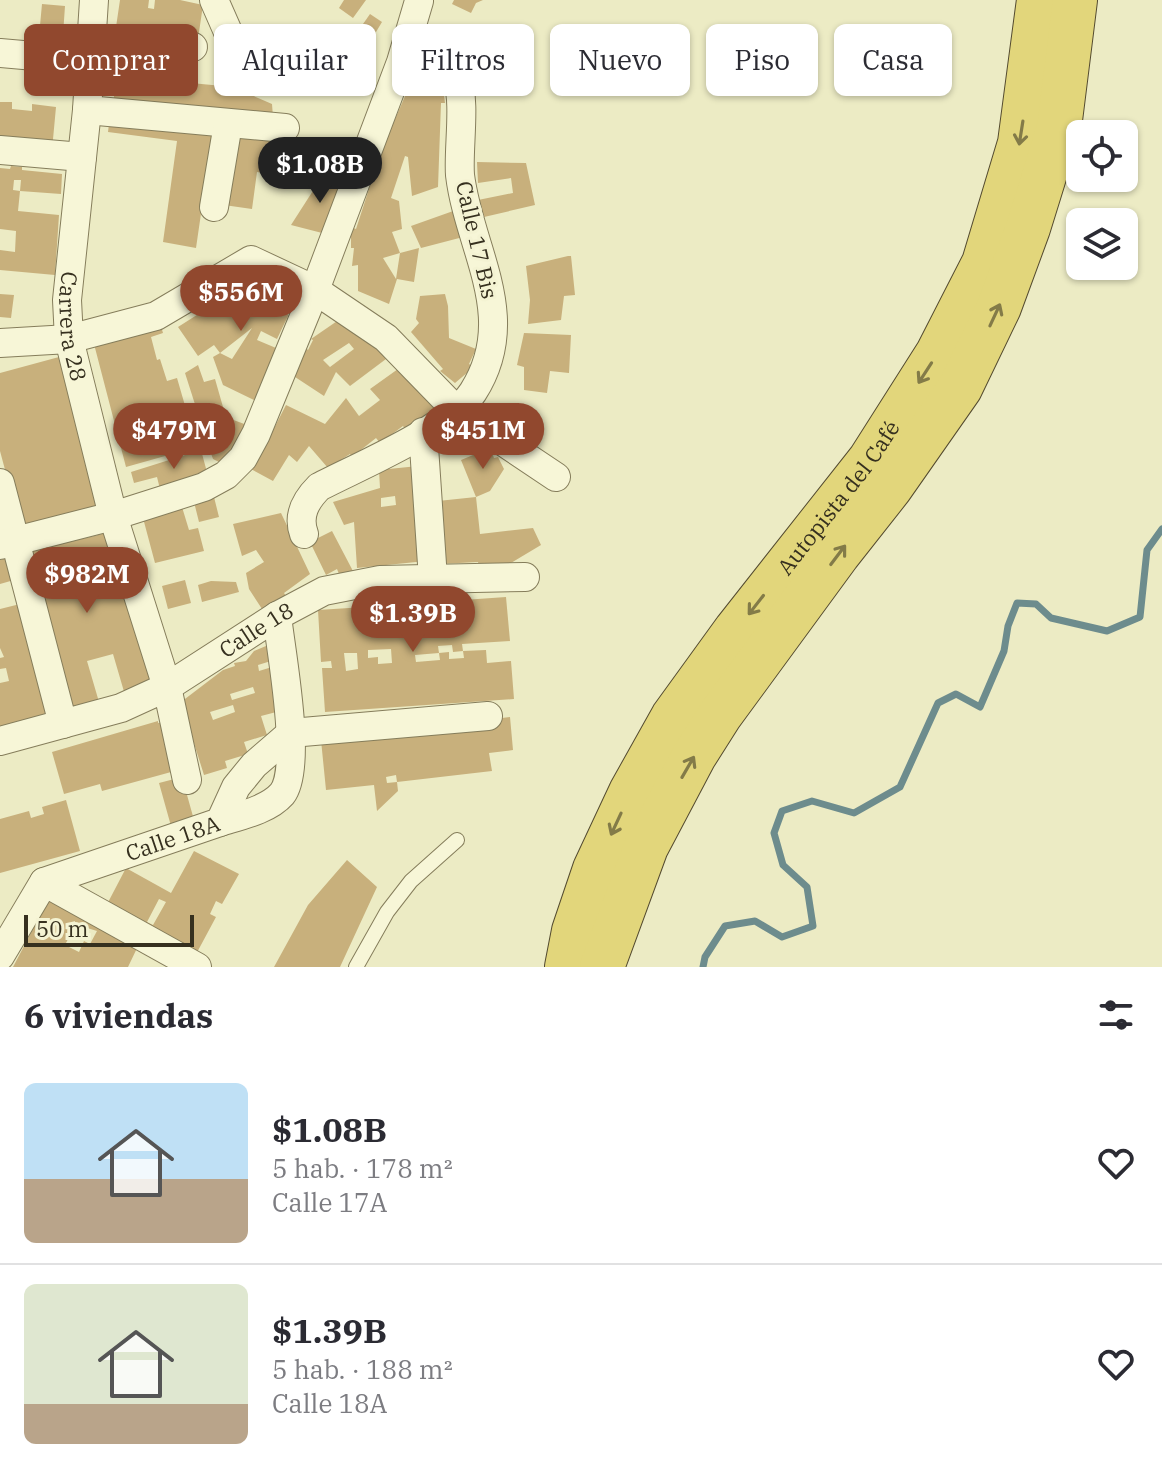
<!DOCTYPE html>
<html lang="es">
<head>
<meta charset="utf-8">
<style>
  body { margin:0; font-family:"IBM Plex Serif",serif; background:#f2f2f3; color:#2b2b33; height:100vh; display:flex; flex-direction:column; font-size:30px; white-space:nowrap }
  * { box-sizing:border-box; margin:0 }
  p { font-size:26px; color:#7c7c81 }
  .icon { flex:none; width:44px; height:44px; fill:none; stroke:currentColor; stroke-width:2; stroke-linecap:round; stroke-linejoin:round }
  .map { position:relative; height:967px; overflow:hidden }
  .sheet { display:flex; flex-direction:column; background:#fff; flex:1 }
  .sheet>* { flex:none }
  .hud { position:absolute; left:24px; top:24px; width:1114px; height:72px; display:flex; gap:16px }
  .fabs { position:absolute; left:1066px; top:120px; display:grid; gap:16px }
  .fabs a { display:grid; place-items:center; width:72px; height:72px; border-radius:12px; background:#fff; box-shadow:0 2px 6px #0004; font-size:40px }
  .scale { position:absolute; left:24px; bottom:20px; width:170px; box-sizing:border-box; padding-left:8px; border:4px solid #36301f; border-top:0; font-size:22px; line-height:28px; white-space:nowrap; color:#36301f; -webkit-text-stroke:6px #f4f3d3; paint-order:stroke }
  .price { position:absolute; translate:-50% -68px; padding:0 18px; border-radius:28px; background:#91482e; color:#fff; font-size:26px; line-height:52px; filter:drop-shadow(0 2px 4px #0008) }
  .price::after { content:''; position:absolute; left:50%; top:48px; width:24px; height:18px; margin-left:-12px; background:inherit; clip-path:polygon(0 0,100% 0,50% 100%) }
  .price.selected { background:#222; color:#fff }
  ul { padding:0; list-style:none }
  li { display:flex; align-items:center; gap:24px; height:200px; padding:0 24px }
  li+li { border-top:2px solid #e1e1e2 }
  li span { display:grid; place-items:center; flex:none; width:224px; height:160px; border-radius:12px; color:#555 }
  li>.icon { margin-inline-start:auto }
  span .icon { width:96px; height:96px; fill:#fffc; stroke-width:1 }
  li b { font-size:34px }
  h2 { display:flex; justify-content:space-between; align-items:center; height:96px; padding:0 24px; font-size:34px }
  .chip { padding:0 28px; border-radius:12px; background:#fff; box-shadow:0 2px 6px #0004; font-size:28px; line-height:72px }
  .chip.selected { background:#91482e; color:#fff }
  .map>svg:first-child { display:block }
</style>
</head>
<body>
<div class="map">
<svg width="1162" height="967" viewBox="0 0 1162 967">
  <rect width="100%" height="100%" fill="#ecebc4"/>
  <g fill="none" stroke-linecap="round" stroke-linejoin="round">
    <path stroke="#6d8c8d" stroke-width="7" d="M703 967 705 957 725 926 755 921 782 937 813 926 807 887 783 865 774 833 782 811 812 801 854 813 900 787 938 703 956 694 980 707 1004 651 1008 626 1017 603 1036 604 1051 618 1107 631 1140 617 1147 550 1162 529"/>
  </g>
  <path fill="#c8b07c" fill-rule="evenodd" d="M120 0H149L148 8 154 9 155 0H180L203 5 198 39 116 27Z
    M344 0H366L353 18 339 8Z
    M454 0H483L476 3 471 13 452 4Z
    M42 4 65 6 62 49 38 47Z
    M370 14 382 22 376 32 363 24Z
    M118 44 193 52 191 83 233 87 272 104 273 117 113 109ZM147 80 169 82V88L147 86Z
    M419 64 435 73 444 95 445 103H441L438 187 412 196 408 157 405 156 391 198 399 201 402 229 392 232 400 253 419 248 414 282 397 279 389 304 358 291V265L352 266 354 248H351V227L356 229 382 149ZM400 253 396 279 383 258Z
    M0 102H12V109L32 111V104L56 107 52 150 0 142Z
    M110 116 213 131 196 248 163 242 177 141 108 132Z
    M228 133 286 142 280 176 257 172 252 209 217 204Z
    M477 162 526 163 535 205 484 217 478 200 513 193 511 178 478 183Z
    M11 166 22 167V170L62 174 61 194 20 191 21 180H14L13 190 20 191 18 211 59 215 55 275 0 270V250L15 252 16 231 0 229V168L10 169Z
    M325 172 344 180 326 234 291 225Z
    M456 210 467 236 421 248 411 226Z
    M568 256H571L575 295 564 296 561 320 528 324 530 300 526 266Z
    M257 274 275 284 273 287 287 295 288 316 277 339 261 331 257 340 276 348 256 401 223 385 213 357 220 353 232 359 252 328 220 353 214 345 198 356 178 327 222 299 229 306 239 284 249 280 252 282Z
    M0 294 14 295 11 318 0 317Z
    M445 294 448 306 449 338 476 349 469 364 474 367 455 383 440 371 443 369 411 332 419 323 416 319 420 296Z
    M343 317 369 338 386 359 350 386 336 372 324 396 292 375 306 348 308 350 313 340 311 339ZM349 343 354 349 330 367 323 360Z
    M160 323 163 333 151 337 157 360 160 359 167 381 177 378 197 447 126 467 94 344Z
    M524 333 571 335 569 373 550 371 547 393 524 390V367L517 365Z
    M59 357 100 511 22 533 0 451V373Z
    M405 364 440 406 406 430 403 426 380 443 376 438 352 457 350 454 328 468 309 446 297 462 289 455 273 481 249 468 269 438 286 405 325 424 346 398 359 416 380 400 370 389Z
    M198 365 204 382 215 379 225 414 220 415 247 425 225 465 213 459 204 434 214 417 200 420 185 373Z
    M490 448 494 458 498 457 504 469 490 491 476 497 461 460Z
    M201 450 208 476 160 489 157 477 134 483 131 472Z
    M418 466 426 561 357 568 354 522 344 525 333 502 380 488 379 470ZM395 496 396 505 381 507V498Z
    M214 497 219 517 199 522 194 502Z
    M476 497 480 534 533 528 541 545 499 570H480L478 562 440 564 438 501Z
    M182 507 189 530 198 528 204 551 155 563 143 518Z
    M281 513 310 574 284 593 286 596 264 612 249 589 246 573 264 562 256 550 242 556 233 524Z
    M332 531 354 573 339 574 337 569 326 575 310 542Z
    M106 533 139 646H141L152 684 125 695 113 654 87 661 99 702 72 710 25 553Z
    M7 558 14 580 0 584V560Z
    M185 580 191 603 168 609 162 586Z
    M211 581 236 582 239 592 202 602 198 585Z
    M506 597 510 641 462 644 463 651 453 652 452 645 438 646 439 653 415 655 416 662 440 660 439 653 449 652V659L464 658 463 651 486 650 487 663 511 661 514 699 325 712 322 668H332L331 661 321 662 318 610 411 604V600L435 598V602ZM391 649 392 663 378 664V657L368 658V650ZM344 653H357L358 669 346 671Z
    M20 604 50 712 0 728V683L9 681 6 668 0 669V658L4 657 0 648V609Z
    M266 646 271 661 258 665 259 671 272 667 284 710 261 716 267 735 244 742 248 754 225 761 227 768 204 775 181 702 223 670 235 666 234 663 246 661 254 651ZM253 687 255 693 232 700 230 694ZM233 705 235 712 213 720 210 712Z
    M510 717 513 750 489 753 492 771 397 782 396 775 386 777 387 783 397 782 398 791 377 811 374 785 326 790 321 740Z
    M158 721V723L168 721 182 769 102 791 100 784 64 794 52 752Z
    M182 777 194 820 171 826 159 783Z
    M66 800 80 851 0 873V819L29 811 31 818 44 814 42 807Z
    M194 851 239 874 222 904 216 901 210 914 216 917 194 958 104 910 126 868 171 893ZM159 899 166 902 153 925 147 922Z
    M347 860 377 887 340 967H274L308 905Z
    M51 895 139 944 128 967H13ZM84 927 97 931 90 944 84 941 79 952 65 945 71 933 78 938Z"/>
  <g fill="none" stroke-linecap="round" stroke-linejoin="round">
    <defs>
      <path id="service" d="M356 967 387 912 411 881 457 840"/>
      <g id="minor">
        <path id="s1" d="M94 0 87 110 67 300 69 339 113 516 167 687 187 780"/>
        <path d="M214 0 243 66"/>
        <path d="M93 38 193 47"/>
        <path d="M0 53 91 61"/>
        <path d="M87 110 285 128"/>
        <path d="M0 150 82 157"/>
        <path d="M214 207 228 124"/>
        <path d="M0 343 69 339 156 316 251 260 315 290 386 338 456 410 556 477"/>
        <path d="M423 432 433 579"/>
        <path d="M0 483 63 724"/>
        <path d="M304 534C297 515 306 500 319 487 359 466 449 429 473 392 521 317 469 250 460 175 458 149 466 101 457 79 449 57 428 45 411 32"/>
        <path d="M0 545 113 516 204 487 226 475 243 458 256 434 315 290 401 62 419 1"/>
        <path id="s2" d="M0 741 121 708 167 687 277 616 324 591 380 580 525 577"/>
        <path d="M220 822C239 816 268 810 282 794 303 768 281 652 277 616"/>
        <path d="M44 882 197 967"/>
        <path id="s3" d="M0 956 44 882 220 822 236 787 254 765 291 733 488 716"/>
      </g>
      <g id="trunk">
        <path id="s4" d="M567 967 574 931 595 869 631 792 673 717 736 630 870 460 938 353 984 263 1020 143 1039 0"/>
        <path d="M602 967 646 847 694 756 720 715 838 554 890 488 960 388 999 307 1028 228 1059 128 1075 0"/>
      </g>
    </defs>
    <use href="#service" stroke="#857d5b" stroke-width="16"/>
    <use href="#minor" stroke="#857d5b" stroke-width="30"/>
    <use href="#trunk" stroke="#534a2f" stroke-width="46"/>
    <use href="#service" stroke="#f7f6d7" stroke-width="14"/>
    <use href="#minor" stroke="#f7f6d7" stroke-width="28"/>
    <use href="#trunk" stroke="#e2d67b" stroke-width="44"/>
  </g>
  <defs><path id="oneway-shaft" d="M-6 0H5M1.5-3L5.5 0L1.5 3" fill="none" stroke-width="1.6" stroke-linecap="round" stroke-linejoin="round" transform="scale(2)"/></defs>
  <g stroke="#837b48">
    <use href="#oneway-shaft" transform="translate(1021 133) rotate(99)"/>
    <use href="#oneway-shaft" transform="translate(995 315) rotate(-65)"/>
    <use href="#oneway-shaft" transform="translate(925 373) rotate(123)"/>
    <use href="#oneway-shaft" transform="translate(838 555) rotate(-53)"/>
    <use href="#oneway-shaft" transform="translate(756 605) rotate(128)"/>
    <use href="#oneway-shaft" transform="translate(688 767) rotate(-60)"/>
    <use href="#oneway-shaft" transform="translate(616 824) rotate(115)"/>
  </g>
  <g text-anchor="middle" stroke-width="6" stroke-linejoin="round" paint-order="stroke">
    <g font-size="22" fill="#36301f" stroke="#f4f3d3">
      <text transform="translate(477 240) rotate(77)" y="8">Calle 17 Bis</text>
      <text dy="8" stroke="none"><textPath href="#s1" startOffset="328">Carrera 28</textPath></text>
      <text dy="8" stroke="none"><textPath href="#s4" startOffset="548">Autopista del Café</textPath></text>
      <text dy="8" stroke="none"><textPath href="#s2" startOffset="282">Calle 18</textPath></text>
      <text dy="8" stroke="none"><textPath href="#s3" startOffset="222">Calle 18A</textPath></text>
    </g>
  </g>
</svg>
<div class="fabs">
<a><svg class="icon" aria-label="locate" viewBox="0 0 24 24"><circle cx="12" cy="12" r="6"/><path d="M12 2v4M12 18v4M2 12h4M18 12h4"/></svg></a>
<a><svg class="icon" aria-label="layers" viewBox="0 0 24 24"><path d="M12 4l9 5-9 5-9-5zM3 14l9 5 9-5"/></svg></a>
</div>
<div class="scale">50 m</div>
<b class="price selected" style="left:320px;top:205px">$1.08B</b>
<b class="price" style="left:241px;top:333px">$556M</b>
<b class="price" style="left:174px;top:471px">$479M</b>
<b class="price" style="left:483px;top:471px">$451M</b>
<b class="price" style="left:87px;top:615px">$982M</b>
<b class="price" style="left:413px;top:654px">$1.39B</b>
<div class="hud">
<a class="chip selected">Comprar</a>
<a class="chip">Alquilar</a>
<a class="chip">Filtros</a>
<a class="chip">Nuevo</a>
<a class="chip">Piso</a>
<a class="chip">Casa</a>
</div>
</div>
<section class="sheet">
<h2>6 viviendas<svg class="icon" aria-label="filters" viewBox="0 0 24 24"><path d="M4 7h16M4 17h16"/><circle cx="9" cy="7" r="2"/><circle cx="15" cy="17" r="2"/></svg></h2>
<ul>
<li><span style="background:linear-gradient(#bfe0f5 60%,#b9a48a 0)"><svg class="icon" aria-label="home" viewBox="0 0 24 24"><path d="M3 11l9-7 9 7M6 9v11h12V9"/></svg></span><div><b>$1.08B</b><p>5 hab. · 178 m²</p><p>Calle 17A</p></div><svg class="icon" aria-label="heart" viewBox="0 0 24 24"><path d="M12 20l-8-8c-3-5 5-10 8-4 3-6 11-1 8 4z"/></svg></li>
<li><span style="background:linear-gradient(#dfe7d0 75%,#b9a48a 0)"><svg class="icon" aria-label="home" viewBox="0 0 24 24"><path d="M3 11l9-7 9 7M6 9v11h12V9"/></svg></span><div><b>$1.39B</b><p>5 hab. · 188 m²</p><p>Calle 18A</p></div><svg class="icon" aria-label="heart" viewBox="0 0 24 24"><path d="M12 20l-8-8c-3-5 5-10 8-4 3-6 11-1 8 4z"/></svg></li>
</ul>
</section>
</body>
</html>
